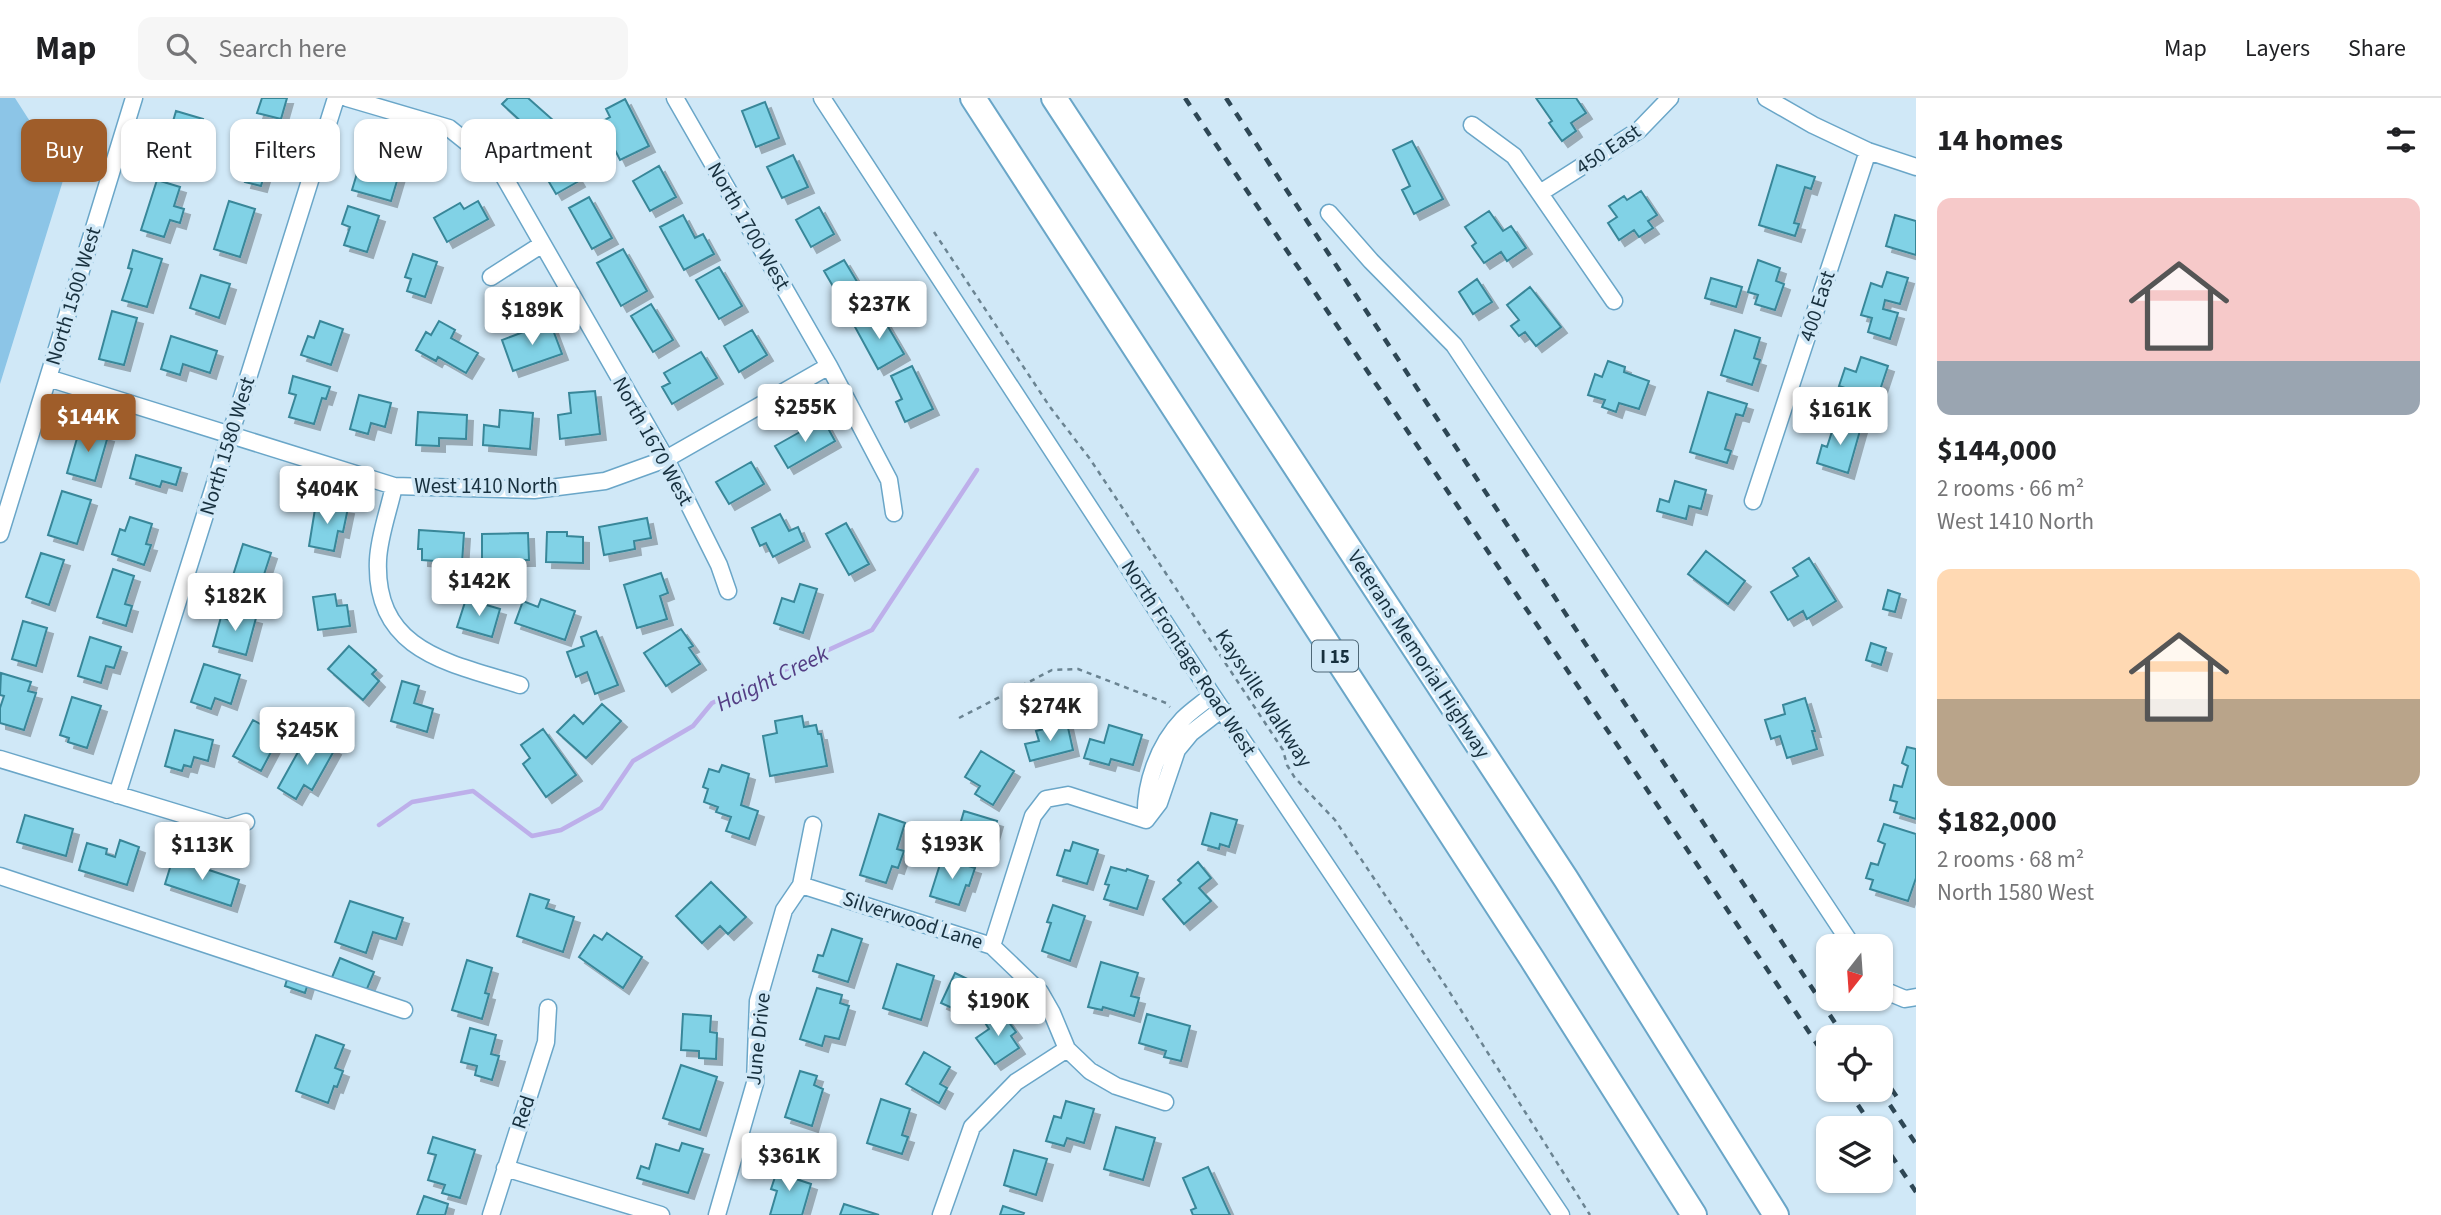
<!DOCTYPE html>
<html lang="en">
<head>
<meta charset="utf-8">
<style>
  body { margin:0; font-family:"Source Sans 3",sans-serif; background:#f6f6f6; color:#202124; height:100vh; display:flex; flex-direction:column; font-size:26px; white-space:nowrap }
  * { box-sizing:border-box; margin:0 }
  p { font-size:23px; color:#757577 }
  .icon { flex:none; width:38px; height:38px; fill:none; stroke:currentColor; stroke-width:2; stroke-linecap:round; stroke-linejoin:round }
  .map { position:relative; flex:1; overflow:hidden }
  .drawer { display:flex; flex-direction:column; background:#fff; width:525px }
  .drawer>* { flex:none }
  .top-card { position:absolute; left:21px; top:21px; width:665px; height:63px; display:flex; gap:14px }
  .needle { width:46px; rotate:197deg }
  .fabs { position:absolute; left:1816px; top:836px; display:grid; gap:14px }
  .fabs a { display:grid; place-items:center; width:77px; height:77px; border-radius:14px; background:#fff; box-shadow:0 2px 5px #0004; font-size:35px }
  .price { position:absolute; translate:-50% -60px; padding:0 16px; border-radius:7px; background:#fff; color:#222; font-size:23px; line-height:46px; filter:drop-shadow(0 2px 4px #0008) }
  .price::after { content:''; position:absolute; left:50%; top:42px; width:21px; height:16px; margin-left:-10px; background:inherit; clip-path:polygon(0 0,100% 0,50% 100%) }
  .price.selected { background:#9f5d2a; color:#fff }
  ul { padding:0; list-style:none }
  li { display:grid; align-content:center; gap:14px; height:371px; padding:0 21px }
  li span { display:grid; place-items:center; height:217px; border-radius:14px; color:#555 }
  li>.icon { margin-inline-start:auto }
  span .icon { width:126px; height:126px; fill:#fffc; stroke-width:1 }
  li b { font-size:30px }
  h2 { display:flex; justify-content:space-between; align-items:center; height:84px; padding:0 21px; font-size:30px }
  .pill { padding:0 24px; border-radius:14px; background:#fff; box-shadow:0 2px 5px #0004; font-size:24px; line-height:63px }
  .pill.selected { background:#9f5d2a; color:#fff }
  header { display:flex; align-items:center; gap:42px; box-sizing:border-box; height:98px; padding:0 35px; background:#fff; border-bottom:2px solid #e0e0e0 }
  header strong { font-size:33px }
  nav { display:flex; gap:38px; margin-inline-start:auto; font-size:24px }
  .search { width:490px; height:63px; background:#f6f6f6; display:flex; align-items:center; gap:18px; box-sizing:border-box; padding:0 24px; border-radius:14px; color:#757577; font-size:26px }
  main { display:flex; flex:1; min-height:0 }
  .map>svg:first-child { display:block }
</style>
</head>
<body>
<header>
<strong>Map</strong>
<div class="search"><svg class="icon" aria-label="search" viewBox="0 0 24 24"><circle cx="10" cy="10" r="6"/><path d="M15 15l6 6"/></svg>Search here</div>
<nav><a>Map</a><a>Layers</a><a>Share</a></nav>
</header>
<main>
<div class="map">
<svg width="1916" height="1117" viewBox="0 0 1916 1117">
  <defs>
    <filter id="shadow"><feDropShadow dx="6" dy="6" stdDeviation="0" flood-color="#0004"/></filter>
  </defs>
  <rect width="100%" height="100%" fill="#d0e8f7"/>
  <path fill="#8cc5e7" d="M0 0H15L31 25 74 47 0 286Z"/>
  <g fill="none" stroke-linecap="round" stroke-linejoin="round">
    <path stroke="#bdafea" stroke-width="4.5" d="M379 727 412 704 473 693 532 738 561 732 601 710 633 663 693 628 712 605 872 532 977 372"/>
  </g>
  <path fill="#81d2e6" stroke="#398799" stroke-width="2" filter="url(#shadow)" d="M262 0H287L281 21 257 15Z
    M508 0H528L554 23 533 46 519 33 525 27 502 6Z
    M1536 0H1576L1586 15 1571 25 1576 33 1562 43 1549 25 1552 23Z
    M625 1 649 48 620 62 601 24 610 19 606 11Z
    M765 4 779 40 756 49 742 13Z
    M176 13 203 21 188 73 161 65Z
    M247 37 274 44 261 88 245 84 247 78 236 75Z
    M1412 43 1443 101 1414 116 1402 92 1410 88 1393 52Z
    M377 47 405 56 391 103 352 92 358 72 369 75Z
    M558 47 579 83 556 96 535 60Z
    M793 57 808 89 782 100 767 69Z
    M1777 67 1815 79 1811 91 1805 89 1794 125 1799 126 1795 138 1759 127Z
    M659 68 676 99 650 113 633 83Z
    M157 82 180 89 174 108 184 111 180 125 170 122 164 139 141 132Z
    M1641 93 1657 117 1648 123 1653 130 1639 139 1634 132 1619 142 1608 125 1617 119 1609 108 1624 98 1627 102Z
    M589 99 612 140 592 151 569 110Z
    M229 103 255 111 240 159 214 151Z
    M478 103 488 121 447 144 434 120 460 105 464 111Z
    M348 108 379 118 367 154 344 147 350 129 342 126Z
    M819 109 834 136 811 149 796 122Z
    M1489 113 1503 133 1511 128 1526 150 1507 163 1501 154 1484 165 1472 148 1476 145 1465 129Z
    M683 117 695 140 703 136 714 156 684 172 660 129Z
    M1895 117 1916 123V157L1886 148Z
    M623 151 647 193 621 208 597 165Z
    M133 152 162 161 147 209 122 202 132 171 128 170Z
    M413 156 437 164 425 199 407 193 411 181 405 179Z
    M844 162 868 202 848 214 824 173Z
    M1758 162 1780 170 1776 183 1784 186 1775 212 1755 206 1758 197 1748 194Z
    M719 169 742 208 719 221 696 182Z
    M1887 174 1908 180 1900 206 1885 202 1883 211 1898 215 1890 241 1868 234 1872 220 1861 217 1871 185 1882 189Z
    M201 177 230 186 219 220 190 210Z
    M1711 180 1742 189 1736 209 1705 200Z
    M1477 181 1492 204 1473 216 1459 194Z
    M1530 189 1561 229 1536 248 1525 234 1519 238 1511 228 1519 222 1507 207Z
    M651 206 673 242 653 254 631 218Z
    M112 213 137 220 124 267 99 261Z
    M880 215 904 256 878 271 855 229Z
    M320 223 343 231 331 267 301 257 308 238 314 240Z
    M439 223 455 232 451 240 478 255 466 275 438 259 436 263 416 252 426 234 431 237Z
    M550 224 562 256 513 273 502 242Z
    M752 232 767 257 739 274 724 248Z
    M1735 232 1760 240 1754 260 1760 262 1752 287 1721 277Z
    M171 238 217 253 210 275 183 266 180 277 161 271Z
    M701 254 717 280 672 306 662 289 670 285 664 275Z
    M1861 259 1888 268 1877 301 1839 288 1845 270 1856 274Z
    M1608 263 1625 269 1624 274 1649 283 1639 311 1619 305 1616 314 1602 309 1605 302 1588 297 1595 276 1602 279Z
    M912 268 933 311 905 324 896 304 902 301 891 278Z
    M293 278 330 289 326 301 322 300 314 326 289 319 296 297 289 295Z
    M595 293 600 336 560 341 558 317 571 315 569 295Z
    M1708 294 1747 306 1743 318 1736 316 1725 351 1731 353 1727 365 1690 354Z
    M359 297 391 305 385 329 371 325 368 336 350 331Z
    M500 312 533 315 530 351 483 347 484 327 499 329Z
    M418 314 467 317 466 341 439 340V348L416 347Z
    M823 321 835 343 788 370 775 348Z
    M1836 321 1861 329 1848 375 1817 365 1822 347 1827 349Z
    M80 330 108 338 95 383 67 375Z
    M136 357 181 370 176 387 162 383 160 389 130 380Z
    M751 364 764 386 729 406 716 384Z
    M1675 383 1706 392 1701 411 1689 408 1686 421 1657 413 1660 401 1669 404Z
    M62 393 91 402 77 446 48 437Z
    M316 405 348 410 343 434 338 433 334 453 309 448Z
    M780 416 789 433 798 429 804 443 773 459 766 445 760 448 752 430Z
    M130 419 152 426 146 446 151 447 144 467 112 456 120 431 125 433Z
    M647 420 651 440 634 443 635 451 604 457 599 429Z
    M846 425 869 466 849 477 826 436Z
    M419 432 464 435 462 465 422 462V451H418Z
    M547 434H567V438L583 439V465L546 464Z
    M528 435 529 462H510V469H482V436Z
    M243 446 271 455 257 498 229 490Z
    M1706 453 1745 483 1728 506 1688 476Z
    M41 455 64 462 49 507 26 499Z
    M1809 460 1836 503 1807 521 1803 513 1788 522 1771 494 1798 478 1793 470Z
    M113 471 134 478 125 506 132 508 126 528 97 519Z
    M661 475 668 495 660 498 667 521 637 530 624 487Z
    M800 486 817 491 803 535 774 525 782 500 794 504Z
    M1888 492 1900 496 1895 514 1883 511Z
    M335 496 337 508 347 507 350 528 318 532 313 499Z
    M466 501 500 511 492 539 457 529Z
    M541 501 575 513 565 542 515 525 523 503 538 509Z
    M231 513 256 520 246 557 213 548 221 519 229 522Z
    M23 523 47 530 36 568 12 561Z
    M681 531 693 548 689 550 700 566 666 588 644 555Z
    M596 533 618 587 595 596 587 574 576 579 567 554 584 548 581 539Z
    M90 539 121 549 114 570 106 568 101 585 78 578Z
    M1871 545 1886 550 1881 567 1866 562Z
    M349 548 376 572 372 576 379 583 363 602 328 571Z
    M204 566 240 577 231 606 215 600 211 611 191 604Z
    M1 575 31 584 28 593 36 595 24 632 0 625V610L4 598 0 597Z
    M402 583 419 588 414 605 433 611 427 634 391 623Z
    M72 599 101 608 87 650 68 644 69 640 60 637Z
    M1805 600 1815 633H1812L1817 651 1787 660 1780 638 1771 641 1765 622 1785 616 1783 607Z
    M602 606 621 623 586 660 557 634 574 617 583 626Z
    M802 618 804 629 816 627 818 636H821L827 668 770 678 763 638 777 635 775 623Z
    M253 622 280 637 261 673 233 658Z
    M1067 625 1073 652 1030 663 1025 646 1039 643 1036 633Z
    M1109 627 1142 637 1133 667 1111 661 1109 667 1084 660 1090 641 1104 645Z
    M543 631 576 677 546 699 523 666 530 660 521 647Z
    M175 632 213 642 208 663 194 659 191 669 184 667 182 673 165 668Z
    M308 636 335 651 312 692 304 687 296 701 278 690Z
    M1907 649 1916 651V721L1894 714 1897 704 1890 702 1894 687 1902 689 1908 668 1902 665Z
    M981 653 1014 673 993 707 975 696 980 688 965 679Z
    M722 667 749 676 741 707 758 713 749 741 726 733 731 719 716 714 718 709 704 704 708 691 703 689 709 671 719 674Z
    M964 713 997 723 987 757 954 747Z
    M1211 715 1237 722 1229 749 1220 746 1219 751 1202 746Z
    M879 716 905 725 897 751 904 753 898 770 892 768 886 785 860 777Z
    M25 717 73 731 66 758 17 744Z
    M1884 726 1916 736V780L1908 803 1870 791 1873 782 1866 780 1871 765 1878 767 1885 746 1878 743Z
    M120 742 139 749 127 787 79 772 87 745 107 751 106 756 115 759Z
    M1073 744 1098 752 1087 786 1057 777 1065 752 1070 753Z
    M173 760 239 782 231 808 165 786Z
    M942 760 975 770 969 788 966 787 959 807 930 798Z
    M1198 764 1211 780 1199 790 1211 803 1184 826 1163 801 1181 785 1178 782Z
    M1111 769 1126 773 1127 771 1148 778 1137 811 1104 801 1109 787 1105 786Z
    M711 784 746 819 728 836 720 828 702 845 676 818Z
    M530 796 549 802 546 810 574 819 563 854 517 838Z
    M350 803 403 820 396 841 373 834 366 855 335 844Z
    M1053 807 1085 818 1070 863 1042 853 1051 825 1047 824Z
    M832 831 862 841 848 884 813 873 818 857 823 858Z
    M607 835 642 859 623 890 579 859 594 837 602 842Z
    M340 860 374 874 364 898 330 884Z
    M467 862 492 870 485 895 489 896 482 921 452 912Z
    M1101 864 1138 875 1131 898 1139 900 1134 918 1103 909 1102 912 1088 909Z
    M897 866 934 878 921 922 883 910Z
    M289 875 309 882 305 895 285 888Z
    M955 875 984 889 970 918 941 905Z
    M817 890 842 897 840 905 849 908 839 941 825 938 822 948 800 941Z
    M1000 912 1016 934 1011 938 1019 950 995 966 976 940 989 931 984 923Z
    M683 916 711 918 710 934 717 935 716 961 699 960V953L681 952Z
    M1147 916 1190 928 1181 963 1164 959 1166 953 1139 945Z
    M470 930 496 937 491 956 499 958 492 982 475 977 477 968 461 964Z
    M316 937 344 947 335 970 343 973 337 989 334 988 328 1005 296 993Z
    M924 954 950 969 940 986 947 990 939 1005 906 986Z
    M681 967 717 979 700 1032 663 1020Z
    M800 973 817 978 814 987 823 991 812 1028 785 1019Z
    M881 1001 910 1011 902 1037 908 1039 902 1056 867 1045Z
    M1066 1003 1094 1011 1084 1045 1067 1040 1064 1048 1046 1043 1054 1018 1061 1020Z
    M1116 1029 1155 1040 1143 1082 1104 1071Z
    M433 1039 475 1052 460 1100 442 1095 445 1087 428 1082 436 1057 428 1055Z
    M682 1045 703 1051 688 1095 637 1080 641 1068 649 1071 656 1046 679 1053Z
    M1014 1052 1047 1061 1036 1097 1004 1087Z
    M779 1067 795 1072 793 1080 811 1086 802 1117H770L777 1093 771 1091Z
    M1208 1069 1230 1117H1193L1191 1112 1196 1110 1183 1080Z
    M424 1098 448 1106 445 1117H417Z
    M844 1106 879 1117H840Z
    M1003 1108 1024 1115 1023 1117H1000Z"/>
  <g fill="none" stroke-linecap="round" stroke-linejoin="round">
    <defs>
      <path id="minor" d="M347 0 449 30 499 70 666 361 719 467 728 493
        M675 0 829 268 889 382 894 415
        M822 0 1212 597 1561 1117
        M1766 0 1813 27 1868 53 1916 69
        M1472 27 1514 58 1614 203
        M1540 95 1639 32 1670 0
        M1329 115 1371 163 1454 247 1853 849
        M491 179 541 147
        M48 280 394 388 534 392 605 383 666 361 829 268
        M394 388C389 412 379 438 378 462 374 554 450 565 520 587
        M1753 403 1868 53
        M0 436 134 0
        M0 661 227 730 246 724
        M117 697 336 0
        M1146 722C1144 687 1158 647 1183 621 1192 612 1203 605 1212 597
        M1146 722 1159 705 1177 652 1191 635 1222 611
        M0 778 404 912
        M801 787 992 848 1040 894 1052 915 1067 951 1090 973 1116 988 1165 1004
        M992 848 1033 718 1046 701 1068 697 1146 722
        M1881 891 1905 901 1916 899
        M505 1070 661 1117
        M491 1117 546 944 548 910
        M717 1117 755 985 758 903 784 812 801 787 813 727
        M941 1117 972 1029 1016 984 1067 951"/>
      <path id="highway" d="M973 0 1532 861 1694 1117
        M1054 0 1566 781 1776 1117"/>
    </defs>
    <use href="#minor" stroke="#6aa6c8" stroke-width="19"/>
    <use href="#highway" stroke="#6aa6c8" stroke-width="28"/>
    <path stroke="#6b8492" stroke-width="2.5" stroke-dasharray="5 5" stroke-linecap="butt" d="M934 134 1050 309 1090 361 1283 652 1287 667 1295 680 1335 722 1447 890 1590 1117
      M959 620 1052 572 1078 571 1166 605 1170 609"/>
    <use href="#minor" stroke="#fff" stroke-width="16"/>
    <use href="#highway" stroke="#fff" stroke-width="24"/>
    <path stroke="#2e4755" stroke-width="4.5" stroke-dasharray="9 9" stroke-linecap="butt" d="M1185 0 1829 964
      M1226 0 1845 940
      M1881 976 1897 999
      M1848 992 1874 1031
      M1880 992 1916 1046
      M1881 1042 1916 1094"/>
  </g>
  <g text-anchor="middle" stroke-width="7" stroke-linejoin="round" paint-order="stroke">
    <rect fill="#d0e8f7" stroke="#4e6776" stroke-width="2" x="1312" y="542.5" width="46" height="31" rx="5"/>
    <g font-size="19" font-weight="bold" fill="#17303e">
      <text x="1335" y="565">I 15</text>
    </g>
    <g font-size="21" fill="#17303e" stroke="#d0e8f7">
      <text transform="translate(1608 51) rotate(-34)" y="7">450 East</text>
      <text transform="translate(749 128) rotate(60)" y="7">North 1700 West</text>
      <text transform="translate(73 198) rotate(-73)" y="7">North 1500 West</text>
      <text transform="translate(1817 208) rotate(-72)" y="7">400 East</text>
      <text transform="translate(653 343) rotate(61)" y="7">North 1670 West</text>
      <text transform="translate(227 348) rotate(-73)" y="7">North 1580 West</text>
      <text x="486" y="395">West 1410 North</text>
      <text transform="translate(1419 556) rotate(57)" y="7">Veterans Memorial Highway</text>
      <text transform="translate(1189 560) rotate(57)" y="7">North Frontage Road West</text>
      <text transform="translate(1264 600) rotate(57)" y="7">Kaysville Walkway</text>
      <text transform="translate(913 822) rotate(18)" y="7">Silverwood Lane</text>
      <text transform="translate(758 941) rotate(-84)" y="7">June Drive</text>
      <text transform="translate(523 1014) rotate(-72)" y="7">Red</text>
    </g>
    <g font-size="23" font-style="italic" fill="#533d84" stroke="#d0e8f7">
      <text transform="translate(772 580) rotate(-26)" y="8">Haight Creek</text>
    </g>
  </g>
</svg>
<div class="fabs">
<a><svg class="needle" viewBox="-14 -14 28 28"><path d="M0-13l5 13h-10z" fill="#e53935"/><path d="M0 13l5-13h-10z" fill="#757577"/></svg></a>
<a><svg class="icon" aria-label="locate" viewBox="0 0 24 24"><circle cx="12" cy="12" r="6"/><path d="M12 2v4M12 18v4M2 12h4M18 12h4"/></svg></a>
<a><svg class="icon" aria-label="layers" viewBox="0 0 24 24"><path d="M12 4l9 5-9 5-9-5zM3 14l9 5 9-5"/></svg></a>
</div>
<b class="price" style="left:879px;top:243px">$237K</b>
<b class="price" style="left:532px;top:249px">$189K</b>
<b class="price" style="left:805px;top:346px">$255K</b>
<b class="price" style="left:1840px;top:349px">$161K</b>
<b class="price selected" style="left:88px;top:356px">$144K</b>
<b class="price" style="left:327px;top:428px">$404K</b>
<b class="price" style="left:479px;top:520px">$142K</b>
<b class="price" style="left:235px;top:535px">$182K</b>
<b class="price" style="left:1050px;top:645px">$274K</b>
<b class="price" style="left:307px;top:669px">$245K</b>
<b class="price" style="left:952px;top:783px">$193K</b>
<b class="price" style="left:202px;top:784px">$113K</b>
<b class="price" style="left:998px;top:940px">$190K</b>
<b class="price" style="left:789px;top:1095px">$361K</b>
<div class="top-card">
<a class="pill selected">Buy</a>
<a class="pill">Rent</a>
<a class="pill">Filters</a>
<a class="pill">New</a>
<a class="pill">Apartment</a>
</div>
</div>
<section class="drawer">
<h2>14 homes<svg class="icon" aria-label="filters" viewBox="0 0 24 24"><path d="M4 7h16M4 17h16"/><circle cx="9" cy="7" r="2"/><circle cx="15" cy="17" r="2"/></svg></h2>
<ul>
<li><span style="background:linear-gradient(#f6c9c9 75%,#9aa5b1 0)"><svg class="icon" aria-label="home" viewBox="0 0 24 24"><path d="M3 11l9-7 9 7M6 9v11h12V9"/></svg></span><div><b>$144,000</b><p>2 rooms · 66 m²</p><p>West 1410 North</p></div></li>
<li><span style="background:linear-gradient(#ffd9b3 60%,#b9a48a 0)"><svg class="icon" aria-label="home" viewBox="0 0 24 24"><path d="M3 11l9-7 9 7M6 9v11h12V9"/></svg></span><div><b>$182,000</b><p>2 rooms · 68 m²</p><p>North 1580 West</p></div></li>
</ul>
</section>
</main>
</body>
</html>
